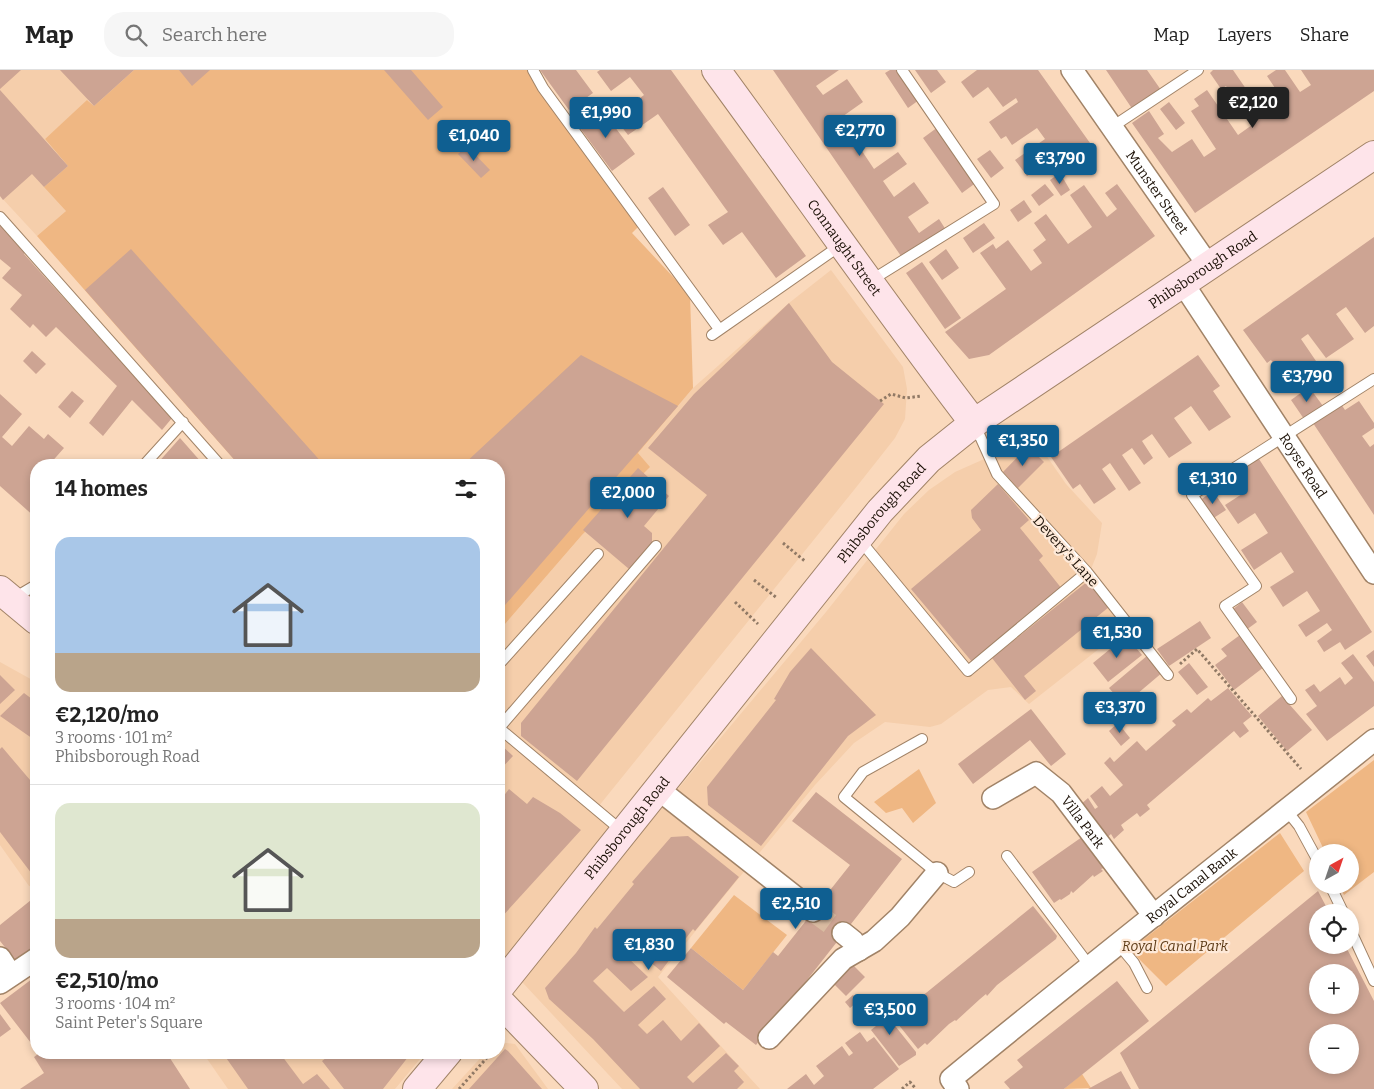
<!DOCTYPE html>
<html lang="en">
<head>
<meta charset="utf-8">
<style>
  body { margin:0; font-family:Bitter,serif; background:#f6f6f6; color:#222; height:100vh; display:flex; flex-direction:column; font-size:19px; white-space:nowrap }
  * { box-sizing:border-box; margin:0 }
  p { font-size:16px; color:#767676 }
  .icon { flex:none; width:28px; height:28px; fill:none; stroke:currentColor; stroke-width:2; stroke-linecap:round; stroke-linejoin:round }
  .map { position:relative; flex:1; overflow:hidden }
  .side { position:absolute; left:30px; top:389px; width:475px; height:600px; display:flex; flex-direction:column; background:#fff; border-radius:20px; box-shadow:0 2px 8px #0003 }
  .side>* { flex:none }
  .needle { width:32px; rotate:40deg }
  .controls { position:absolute; left:1309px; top:774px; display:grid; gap:10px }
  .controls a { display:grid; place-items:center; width:50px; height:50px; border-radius:50%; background:#fff; box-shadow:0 2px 8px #0003; font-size:25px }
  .price { position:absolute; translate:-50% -42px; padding:0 11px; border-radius:5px; background:#0f5f91; color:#fff; font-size:16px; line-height:32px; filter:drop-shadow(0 1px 2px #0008) }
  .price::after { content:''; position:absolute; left:50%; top:30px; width:15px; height:11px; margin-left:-8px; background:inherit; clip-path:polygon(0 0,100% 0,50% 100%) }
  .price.current { background:#222; color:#fff }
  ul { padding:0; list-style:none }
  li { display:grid; align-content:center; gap:10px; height:265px; padding:0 25px }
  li+li { border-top:1px solid #e0e0e0 }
  li span { display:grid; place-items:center; height:155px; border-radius:15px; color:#555 }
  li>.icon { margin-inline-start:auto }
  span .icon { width:90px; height:90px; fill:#fffc; stroke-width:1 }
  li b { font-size:21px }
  h2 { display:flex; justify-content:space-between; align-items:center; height:60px; padding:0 25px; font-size:21px }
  header { display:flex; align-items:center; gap:30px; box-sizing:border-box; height:70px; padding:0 25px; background:#fff; border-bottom:1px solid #e0e0e0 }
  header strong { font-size:24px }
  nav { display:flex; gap:28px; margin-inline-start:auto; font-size:18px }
  .search { width:350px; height:45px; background:#f6f6f6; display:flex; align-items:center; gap:12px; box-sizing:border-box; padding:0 18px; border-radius:20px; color:#767676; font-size:19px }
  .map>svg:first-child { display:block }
</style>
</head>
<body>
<header>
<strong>Map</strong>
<div class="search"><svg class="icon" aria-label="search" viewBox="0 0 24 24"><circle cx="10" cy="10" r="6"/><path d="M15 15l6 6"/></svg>Search here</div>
<nav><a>Map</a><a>Layers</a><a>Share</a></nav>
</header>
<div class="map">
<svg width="1374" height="1019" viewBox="0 0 1374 1019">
  <rect width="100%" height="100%" fill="#fad9bc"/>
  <path fill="#f5ceab" d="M0 0H134L94 36 88 30 45 69 68 96 66 141 37 166 0 126Z
    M831 200 903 297 907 319 905 349 895 368 854 420 594 742 631 775 826 542 904 444 929 420 955 402 1025 371 1039 375 1066 414 1102 453 1097 484 1091 499 1133 552 1029 634 1011 617 988 620 941 654 930 657 885 652 854 673 815 715 658 907 760 1019H622L523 913 499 894V561L582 465 649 397 638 383 693 318 789 233Z
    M0 592 36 612V817L29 816 0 775Z
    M499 972 515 974 548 1019H452L485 983 499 982Z
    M203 983H425L395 1019H228Z"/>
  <path fill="#efb783" d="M134 0H528L638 157 632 163 690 225 693 318 638 383 650 397 582 465 499 561V395H239L37 166 66 141 44 117 68 96 45 69 87 30 94 36Z
    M1374 690V802L1344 825 1339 815H1350V782H1325L1306 742Z
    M919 699 936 733 913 753 902 738 886 743 874 732Z
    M1280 763 1304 801 1166 916 1130 880Z
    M734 825 787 865 743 920 691 878Z
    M1082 1004 1091 1018 1064 1019Z"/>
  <path fill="#cda493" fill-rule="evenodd" d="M0 0H21L0 19Z
    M60 0H134L94 36Z
    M179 0H210L192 16Z
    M384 0H411L443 37 428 50Z
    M540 0H576L593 23 569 40Z
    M600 0H671L806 186 776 208 742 162 723 175 708 155 728 142 725 138 658 44 628 65 614 47 644 25 630 7 611 21 597 2Z
    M773 0H839L816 16 823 25 847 9 863 32 839 49 848 61 868 47 880 64 860 78 874 99 898 82 907 94 883 111 894 127 914 112 929 133 908 147 919 163 939 149 946 160 903 189Z
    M890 0H899L919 30 908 38 885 3Z
    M915 0H937L946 12 931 23Z
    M977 0H1038L1090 73 1059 95 1054 87 1027 106 1015 90 1045 69 1037 58 1012 75 1006 66 1001 69 989 52 1018 32 1016 28 1003 37 988 17 973 28 961 12Z
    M1106 0H1147L1161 20 1133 40Z
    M1213 0H1233L1253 29 1267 20 1279 37 1285 33 1267 6 1276 0H1285L1300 22 1311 15 1301 0H1374V21L1195 143 1132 53 1149 41 1164 64 1158 68 1172 82 1192 69 1204 87 1216 79 1191 41 1199 36 1194 29 1207 20 1238 65 1252 55 1226 16 1221 19 1210 3Z
    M0 20 68 96 44 117 32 104 3 130 0 126Z
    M1169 32 1185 53 1176 60 1160 39Z
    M600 37 635 84 612 101 577 54Z
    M938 57 977 112 962 123 923 68Z
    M467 76 490 100 481 108 458 84Z
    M990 80 1004 98 991 108 977 89Z
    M1060 103 1070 120 1061 126 1050 110Z
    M1045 114 1054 125 1039 136 1031 125Z
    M1117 114 1155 166 989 285 969 289 945 262 1006 219 980 183 993 174 996 179 1008 170 1031 201 1042 193 1033 180 1046 170 1034 153 1046 144 1068 174 1092 157 1070 125 1084 115 1107 147 1117 139 1105 123Z
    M663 117 690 155 675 166 648 128Z
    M1024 130 1032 142 1018 152 1010 140Z
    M984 153 995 168 973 183 963 168Z
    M0 154 25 182 24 184 172 348 162 360 132 330 103 366 89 353 117 316 56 257 46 267 33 254 30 258 10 239 22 225 2 208 11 198 0 189Z
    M1374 167V256L1365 263 1346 237 1343 239 1336 244 1354 269 1326 288 1308 264 1305 266 1301 269 1316 291 1301 301 1305 307 1291 318 1271 290 1267 293 1243 260Z
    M131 179 324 395H239L85 220Z
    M946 179 959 198 942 210 929 192Z
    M922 192 961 248 945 259 906 203Z
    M789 233 832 292 884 334 577 711 521 666V653L707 425 648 378 694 324Z
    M32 281 46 294 36 304 23 291Z
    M581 285 678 336 499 542V395H463Z
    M1198 285 1220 316 1213 321 1231 347 1209 361 1191 336 1174 348 1192 373 1169 388 1152 364 1142 371 1153 388 1144 395 1132 378 1122 385 1141 413 1129 421 1110 393 1102 399 1116 419 1106 426 1094 434 1080 414 1073 419 1051 387Z
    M1309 317 1323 336 1304 349 1291 330Z
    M72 321 84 331 70 348 58 337Z
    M0 324 22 344 2 367 12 376 29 356 44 369 48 364 64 378 49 395H36V448L0 416Z
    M1359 331 1374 353V358L1362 366 1370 377 1374 374V445L1313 353 1341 334 1345 340Z
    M180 368 202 393 204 395H156Z
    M1028 376 1044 392 1018 418 1003 402Z
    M1257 386 1372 562 1345 580 1340 572 1324 582 1317 571 1332 560 1327 553 1306 567 1298 555 1320 541 1307 521 1283 537 1270 517 1294 502 1281 482 1254 500 1241 480 1268 463 1255 443 1238 454 1225 435 1242 424 1229 404Z
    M82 390 88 395H78Z
    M638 398 669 426 644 456 652 463V473L629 499 583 460Z
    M998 414 1029 450 1020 458 1043 486 1039 490 1062 519 973 593 911 519 981 460 972 448 971 440Z
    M1213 421 1226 440 1212 449 1199 431Z
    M1088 511 1109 537 1024 606 1036 621 1025 630 992 588Z
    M1242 532 1257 552 1246 560 1232 540Z
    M1200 551 1211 568 1169 596 1157 579Z
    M1240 565 1264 597 1234 620 1215 595 1227 586 1221 579Z
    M1126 566 1142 585 1108 612 1093 593Z
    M811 578 876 645 848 666 761 776 708 735 707 717 776 630 774 629 790 602Z
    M1374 580V597L1366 586Z
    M1353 584 1374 612V636L1327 671 1306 644 1317 636 1305 620 1314 614 1320 622 1340 607 1345 615 1353 608 1341 593Z
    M1148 585 1163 602 1124 635 1109 618Z
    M1189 593 1208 617 1197 625 1178 602Z
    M0 605 15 620 0 634Z
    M1228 618 1252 646 1243 653 1249 661 1240 668 1234 661 1147 735 1150 739 1140 747 1137 743 1121 755 1124 760 1114 769 1111 764 1102 772 1079 736 1088 728 1095 739 1098 737 1090 726 1102 716 1110 726 1123 715 1104 693 1110 687 1114 692 1137 671 1146 681 1176 655 1172 651 1187 639 1191 643 1208 628 1211 631Z
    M24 623 36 632V671L0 646Z
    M1282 626 1312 660 1287 681 1258 646Z
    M1031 639 1066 684 1051 696 1030 670 973 714 958 694Z
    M1118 653 1130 668 1121 676 1109 661Z
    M499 673 513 686 499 701Z
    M2 677 36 717 35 808 0 762V679Z
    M509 719 527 734 533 727 560 743 581 760 499 850V732Z
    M816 722 902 789 756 975 726 952 724 954 667 907 691 878 743 920 773 882 778 886 850 795 792 751Z
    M688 766 739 807 695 861 693 859 661 901 633 878 626 886 648 907 631 921 607 898 593 911 624 942 654 916 666 929 638 955 647 964 663 950 681 971 699 953 720 976 687 1007 693 1013 726 983 739 996 734 1001 744 1012 737 1019H640L593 969 549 929 545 918 576 883 595 857 597 859 634 814 632 812 671 767Z
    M1082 767 1104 798 1101 799 1103 801 1094 807 1093 805 1073 823 1071 821 1070 824 1061 830 1060 829 1054 833 1032 802Z
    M1318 821 1329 842H1318V875H1345L1374 931V1019H1139L1120 983ZM1318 902H1350V935H1318ZM1318 962H1350V995H1318Z
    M36 826V874L16 891 0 871V855Z
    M1033 836 1057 866 1056 869 997 915 987 926 986 924 980 929 956 951 955 950 949 954 927 975 925 973 918 979 894 949Z
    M853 895 865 907 846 926 833 913Z
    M36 906V947L31 951 36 957V969L31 973 0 933Z
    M1117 911 1149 951 1064 1019H1010L1004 1012 1023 997 1017 990Z
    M853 925 858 931 850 938 845 932Z
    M876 932 916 982V985L899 996 871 960 876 956 865 941Z
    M0 944 11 959 0 967Z
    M860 962 867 972 874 967 899 999 873 1019H787L806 1004 814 1015 824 1006 816 996 842 976 849 986 853 983 845 973Z
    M505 979 508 981 542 1019H469Z
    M41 982H166L190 1019H20L44 1003 34 987Z
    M222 982H279L303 1014 317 1004 330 1019H248Z
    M334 982H412L383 1019H344L322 991Z
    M1121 1001 1131 1019H1088Z"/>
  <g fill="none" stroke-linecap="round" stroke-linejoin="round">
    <path stroke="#d9bba1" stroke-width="21" stroke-dasharray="21 11" stroke-linecap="butt" d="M813 841 843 863"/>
    <defs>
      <path id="lane" d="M533 0 543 18 719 259
        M1112 57 1198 0
        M0 147 220 395
        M870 211 994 134 902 0
        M712 265 841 175
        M974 353 997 404 1087 502 1168 605
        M144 395 183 352
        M859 469 968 601 1087 502
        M14 528 36 515
        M499 593 502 591 598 484
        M1291 629 1225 536 1256 516 1192 425 1374 309
        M499 658 656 476
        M499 658 622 761
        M922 669 863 702 844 727 937 803 954 812 969 802
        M1287 741 1299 756 1318 791
        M1007 786 1089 895
        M1330 815 1343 842
        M1350 859 1374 911
        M1119 875 1134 893 1147 918"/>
      <g id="street">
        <path id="s1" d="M1072 0 1208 195"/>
        <path id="s2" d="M1182 212 1374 503"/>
        <path d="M658 719 813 841"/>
        <path id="s3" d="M993 728 1036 703 1061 723 1154 846"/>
        <path d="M843 863 853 871 859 880"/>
        <path d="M0 888 11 905"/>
        <path d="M0 913 36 889"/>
        <path d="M769 968 843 889 874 871 900 847 937 803"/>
        <path id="s4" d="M958 1019 951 1009C1091 894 1233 783 1374 670"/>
      </g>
      <g id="secondary">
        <path id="s5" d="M716 0C802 117 885 237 974 353"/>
        <path d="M0 520 36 550"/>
        <path id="s6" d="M499 918 880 441 929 389 974 353 1374 85"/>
        <path d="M499 931 584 1019"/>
        <path d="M417 1019 448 982"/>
      </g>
    </defs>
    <use href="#lane" stroke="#a18367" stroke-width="12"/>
    <use href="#street" stroke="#a18367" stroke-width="24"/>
    <use href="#secondary" stroke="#a18367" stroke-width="30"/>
    <path stroke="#907965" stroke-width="3" stroke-dasharray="2.5 2.5" stroke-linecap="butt" d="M880 331 891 324 906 328 921 326
      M783 473 806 492
      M754 510 777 528
      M735 532 758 554
      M1180 594 1197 579 1301 699
      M459 1019 492 982
      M902 1019 910 1012 916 1019"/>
    <use href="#lane" stroke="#fff" stroke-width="10"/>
    <use href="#street" stroke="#fff" stroke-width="21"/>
    <use href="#secondary" stroke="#fee4ea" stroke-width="28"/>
  </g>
  <g text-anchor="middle" stroke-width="4.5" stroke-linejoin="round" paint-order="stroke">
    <g font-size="14" fill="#1b1006" stroke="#fee9d8">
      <text dy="5" stroke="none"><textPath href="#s1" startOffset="149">Munster Street</textPath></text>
      <text dy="5" stroke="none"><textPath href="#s5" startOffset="219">Connaught Street</textPath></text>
      <text dy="5" stroke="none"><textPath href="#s6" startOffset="1015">Phibsborough Road</textPath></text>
      <text dy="5" stroke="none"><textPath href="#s2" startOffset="220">Royse Road</textPath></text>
      <text dy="5" stroke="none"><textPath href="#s6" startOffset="610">Phibsborough Road</textPath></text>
      <text transform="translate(1066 481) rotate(48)" y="5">Devery's Lane</text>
      <text dy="5" stroke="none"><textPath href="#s3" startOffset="118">Villa Park</textPath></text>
      <text dy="5" stroke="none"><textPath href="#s6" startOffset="205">Phibsborough Road</textPath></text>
      <text dy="5" stroke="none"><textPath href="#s4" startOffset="321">Royal Canal Bank</textPath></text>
    </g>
    <g font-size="14" font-style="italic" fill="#5e3c18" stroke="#fee9d8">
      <text x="1175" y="881">Royal Canal Park</text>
    </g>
  </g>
</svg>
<div class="controls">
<a><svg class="needle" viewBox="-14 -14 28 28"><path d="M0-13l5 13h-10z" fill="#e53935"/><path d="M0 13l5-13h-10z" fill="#767676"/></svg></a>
<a><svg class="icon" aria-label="locate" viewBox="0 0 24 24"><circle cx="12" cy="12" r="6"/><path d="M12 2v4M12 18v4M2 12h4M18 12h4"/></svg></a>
<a>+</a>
<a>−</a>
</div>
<b class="price current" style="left:1253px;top:59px">€2,120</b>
<b class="price" style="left:606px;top:69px">€1,990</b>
<b class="price" style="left:860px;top:87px">€2,770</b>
<b class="price" style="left:474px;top:92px">€1,040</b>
<b class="price" style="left:1060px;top:115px">€3,790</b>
<b class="price" style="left:1307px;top:333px">€3,790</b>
<b class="price" style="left:1023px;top:397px">€1,350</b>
<b class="price" style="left:1213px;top:435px">€1,310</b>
<b class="price" style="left:628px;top:449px">€2,000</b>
<b class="price" style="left:1117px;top:589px">€1,530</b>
<b class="price" style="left:1120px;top:664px">€3,370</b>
<b class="price" style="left:796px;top:860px">€2,510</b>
<b class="price" style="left:649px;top:901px">€1,830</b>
<b class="price" style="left:890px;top:966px">€3,500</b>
<section class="side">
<h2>14 homes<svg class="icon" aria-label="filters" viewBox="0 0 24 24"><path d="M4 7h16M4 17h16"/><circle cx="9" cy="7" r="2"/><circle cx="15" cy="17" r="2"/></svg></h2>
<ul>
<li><span style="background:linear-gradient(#a9c7e8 75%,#b9a48a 0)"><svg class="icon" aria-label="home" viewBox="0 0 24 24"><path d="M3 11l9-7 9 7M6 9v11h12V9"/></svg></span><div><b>€2,120/mo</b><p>3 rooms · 101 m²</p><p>Phibsborough Road</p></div></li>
<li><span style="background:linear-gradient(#dfe7d0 75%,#b9a48a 0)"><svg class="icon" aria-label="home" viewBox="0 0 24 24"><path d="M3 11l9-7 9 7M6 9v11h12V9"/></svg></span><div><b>€2,510/mo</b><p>3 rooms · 104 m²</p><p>Saint Peter's Square</p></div></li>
</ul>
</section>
</div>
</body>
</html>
